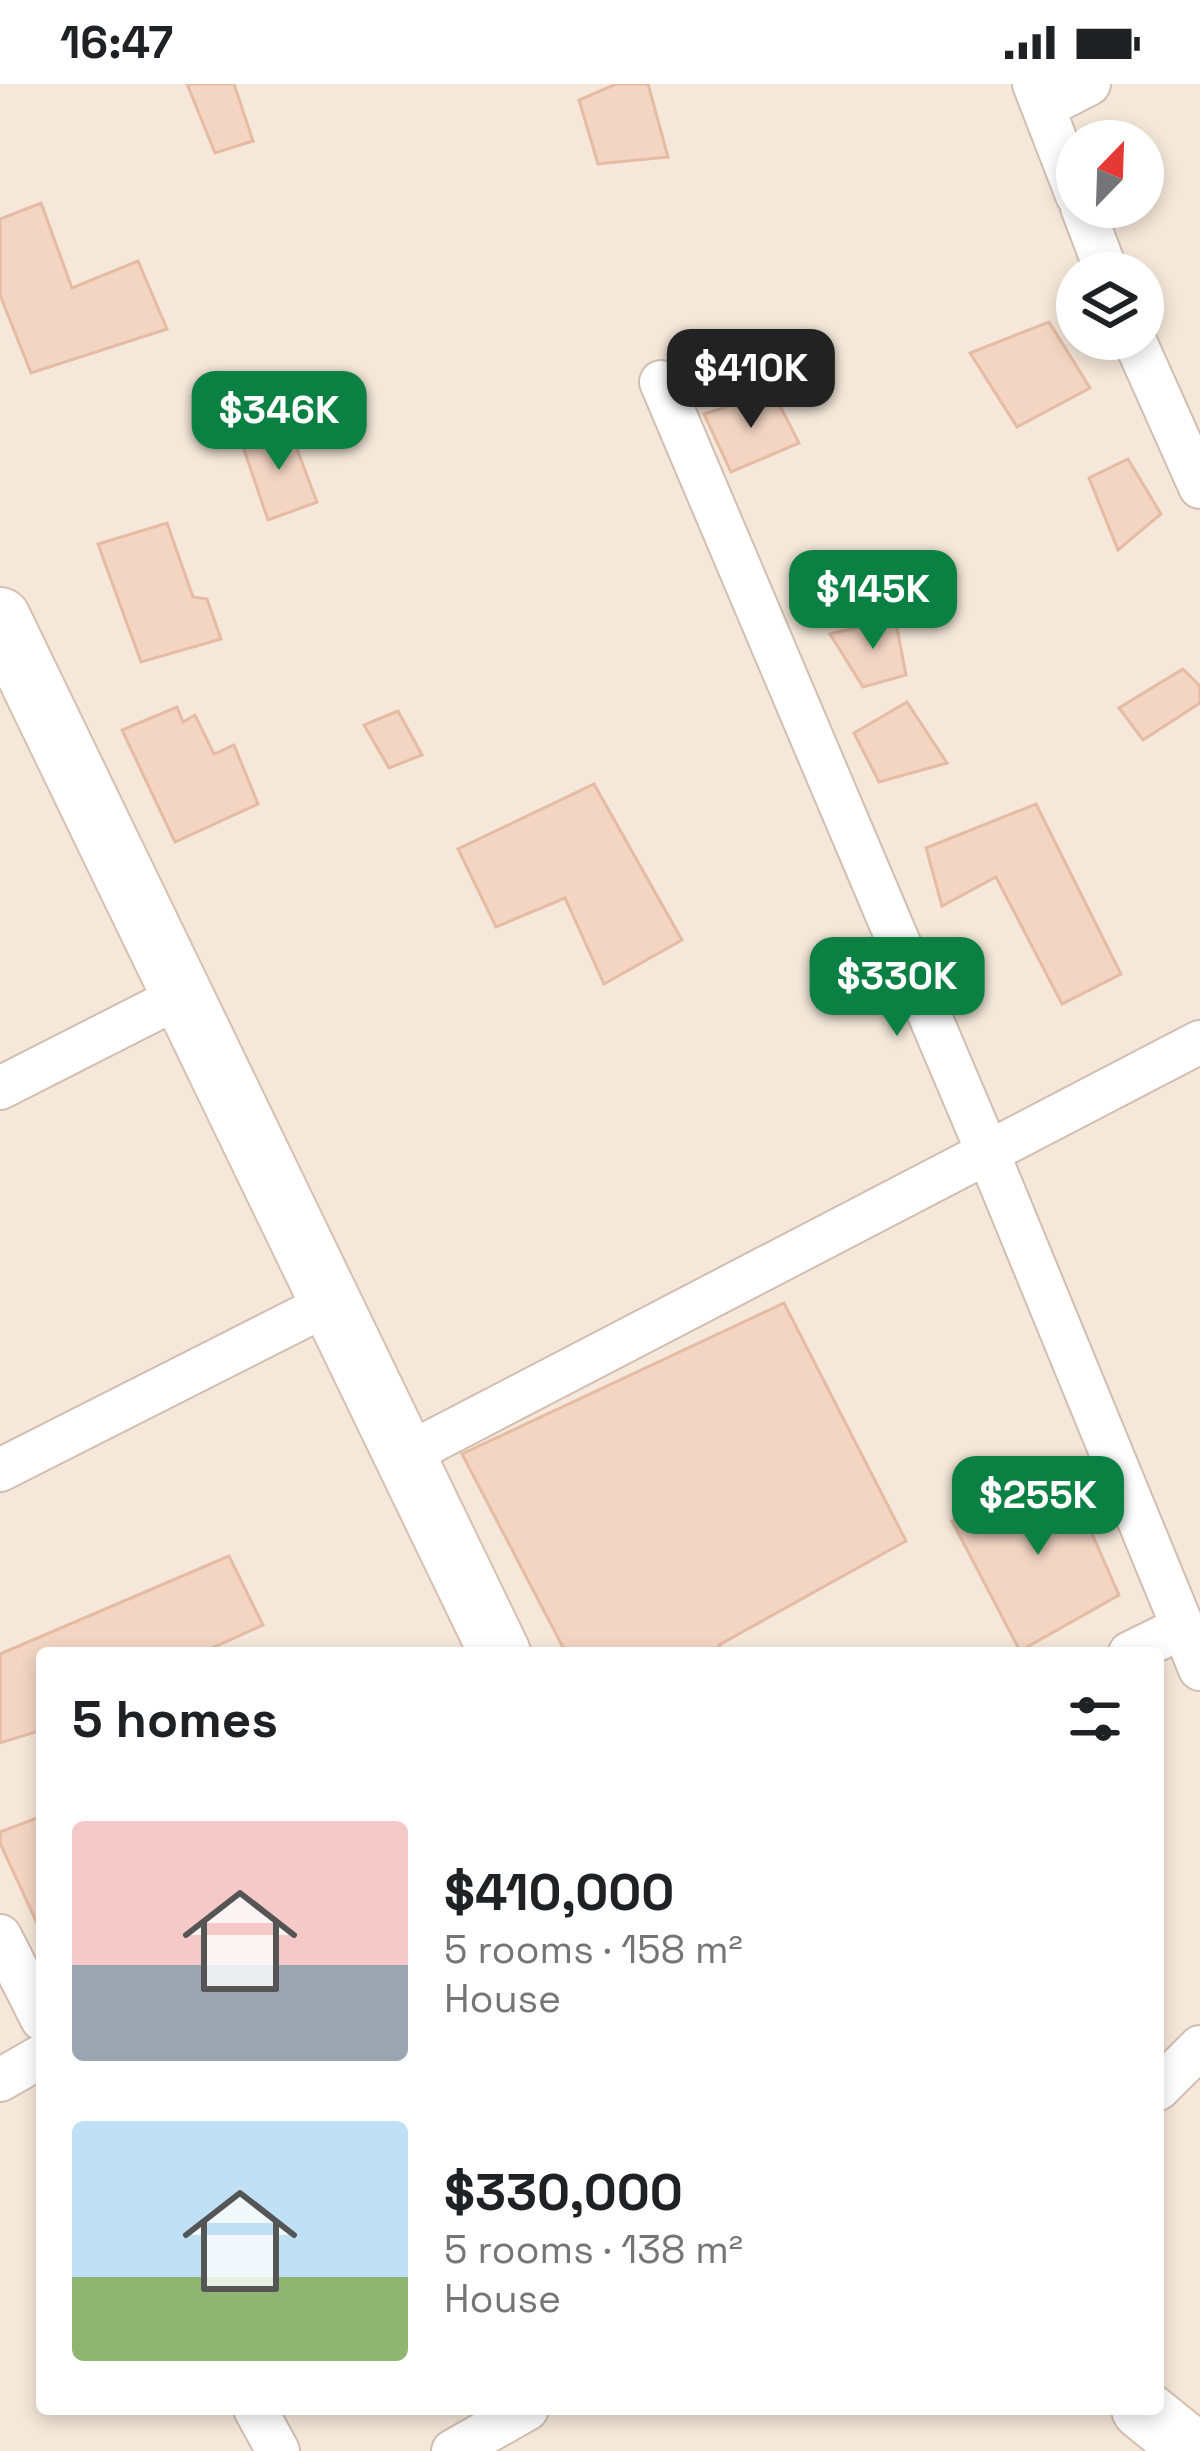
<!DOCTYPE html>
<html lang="en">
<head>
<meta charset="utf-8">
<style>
  body { margin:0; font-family:"Space Grotesk",sans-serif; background:#f6f6f6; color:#202124; height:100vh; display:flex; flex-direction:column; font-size:45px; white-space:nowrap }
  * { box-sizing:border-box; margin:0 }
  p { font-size:39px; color:#757577 }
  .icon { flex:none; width:66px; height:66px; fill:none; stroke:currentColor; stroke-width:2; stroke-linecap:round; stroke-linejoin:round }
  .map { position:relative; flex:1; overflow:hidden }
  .sheet { position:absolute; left:36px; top:1563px; width:1128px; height:768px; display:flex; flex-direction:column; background:#fff; border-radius:12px; box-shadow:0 6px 18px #0003 }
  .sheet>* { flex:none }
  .needle { width:78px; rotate:23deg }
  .controls { position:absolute; left:1056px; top:36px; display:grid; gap:24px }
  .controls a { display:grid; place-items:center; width:108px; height:108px; border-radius:50%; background:#fff; box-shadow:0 6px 18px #0003; font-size:60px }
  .price { position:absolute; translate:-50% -102px; padding:0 27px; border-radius:24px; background:#0b8043; color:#fff; font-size:39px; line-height:78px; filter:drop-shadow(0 3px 6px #0008) }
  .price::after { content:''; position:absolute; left:50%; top:72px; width:36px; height:27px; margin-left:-18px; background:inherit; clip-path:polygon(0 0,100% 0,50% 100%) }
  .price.selected { background:#222; color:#fff }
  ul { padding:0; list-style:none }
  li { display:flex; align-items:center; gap:36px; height:300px; padding:0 36px }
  li span { display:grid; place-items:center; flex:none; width:336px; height:240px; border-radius:12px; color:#555 }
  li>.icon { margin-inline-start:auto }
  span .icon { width:144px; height:144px; fill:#fffc; stroke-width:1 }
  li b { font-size:51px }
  h2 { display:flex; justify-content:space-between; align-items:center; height:144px; padding:0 36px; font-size:51px }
  .status { display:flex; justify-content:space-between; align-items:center; height:84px; padding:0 60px; background:#fff; direction:ltr }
  .status svg { height:33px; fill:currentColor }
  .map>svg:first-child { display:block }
</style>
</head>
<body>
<div class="status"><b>16:47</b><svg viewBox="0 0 49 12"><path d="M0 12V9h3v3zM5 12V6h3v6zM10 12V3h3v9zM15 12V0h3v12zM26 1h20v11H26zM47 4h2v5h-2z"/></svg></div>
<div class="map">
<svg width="1200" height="2367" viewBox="0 0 1200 2367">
  <rect width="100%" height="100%" fill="#fdf6ec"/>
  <path fill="#f5e8da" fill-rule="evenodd" d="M0 0H1200V2367H0ZM1077 57H1143V123H1077ZM1077 189H1143V255H1077ZM42 1569H1158V2325H42Z"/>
  <path fill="#f3d5c3" stroke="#e6bba3" stroke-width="3" d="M187 0H234L253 57 215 69Z
    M616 0H648L668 73 598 80 579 16Z
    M41 119 72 204 138 177 167 245 31 289 0 211V135Z
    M1049 238 1090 304 1017 343 970 269Z
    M773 308 799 359 731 388 704 330Z
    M289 344 317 418 268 436 241 357Z
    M1128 375 1161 430 1118 466 1089 394Z
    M167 439 193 513 207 515 221 555 141 578 98 460Z
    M895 534 906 591 863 603 830 550Z
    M1183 585 1200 602V619L1143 656 1119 624Z
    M907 618 947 679 879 698 854 649Z
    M177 623 183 638 195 631 214 670 234 661 258 720 175 758 122 646Z
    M398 627 422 671 389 684 364 641Z
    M594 700 682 856 604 900 565 814 496 843 458 765Z
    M1036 720 1121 890 1062 920 996 793 942 822 926 764Z
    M784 1219 906 1457 719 1561 724 1569H566L462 1370Z
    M1063 1384 1119 1511 1020 1567 952 1437Z
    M229 1472 263 1541 201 1569H42V1646L0 1659V1570Z
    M42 1732V1850L0 1759V1748Z"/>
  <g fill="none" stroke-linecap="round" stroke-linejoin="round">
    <defs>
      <path id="minor" d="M1034 0 1077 111
        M1044 23 1089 0
        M1082 123 1107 189
        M1134 255 1200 403
        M661 298 988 1069 1200 1585
        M0 1004 183 911
        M406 1371 1200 958
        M0 1386 332 1218
        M1130 1569 1183 1543
        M0 1852 42 1935
        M0 1996 42 1972
        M1158 2005 1200 1963
        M255 2325 278 2367
        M453 2367 527 2325"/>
      <path id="secondary" d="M0 534 500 1569
        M1142 2325 1194 2367"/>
    </defs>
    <use href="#minor" stroke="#d1beb0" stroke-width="46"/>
    <use href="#secondary" stroke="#d6c0b0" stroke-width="64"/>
    <use href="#minor" stroke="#fff" stroke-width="42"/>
    <use href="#secondary" stroke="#fff" stroke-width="60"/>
  </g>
</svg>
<div class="controls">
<a><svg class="needle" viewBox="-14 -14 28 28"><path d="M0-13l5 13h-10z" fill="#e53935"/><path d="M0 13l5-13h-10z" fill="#757577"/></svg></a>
<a><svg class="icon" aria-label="layers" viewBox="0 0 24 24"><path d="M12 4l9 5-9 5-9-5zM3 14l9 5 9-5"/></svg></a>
</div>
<b class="price selected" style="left:751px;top:347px">$410K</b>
<b class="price" style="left:279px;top:389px">$346K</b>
<b class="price" style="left:873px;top:568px">$145K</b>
<b class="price" style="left:897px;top:955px">$330K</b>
<b class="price" style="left:1038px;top:1474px">$255K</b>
<section class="sheet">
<h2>5 homes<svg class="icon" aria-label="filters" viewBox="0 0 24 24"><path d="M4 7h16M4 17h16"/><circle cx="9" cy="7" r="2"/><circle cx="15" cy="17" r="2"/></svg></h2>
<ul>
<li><span style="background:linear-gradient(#f6c9c9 60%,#9aa5b1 0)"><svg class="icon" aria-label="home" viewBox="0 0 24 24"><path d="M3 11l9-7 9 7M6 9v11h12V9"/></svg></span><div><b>$410,000</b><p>5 rooms · 158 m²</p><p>House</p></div></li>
<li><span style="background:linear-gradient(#bfe0f5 65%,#8fb573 0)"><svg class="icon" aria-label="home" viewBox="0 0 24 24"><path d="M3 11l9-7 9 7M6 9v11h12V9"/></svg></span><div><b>$330,000</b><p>5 rooms · 138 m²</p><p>House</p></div></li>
</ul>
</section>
</div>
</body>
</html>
